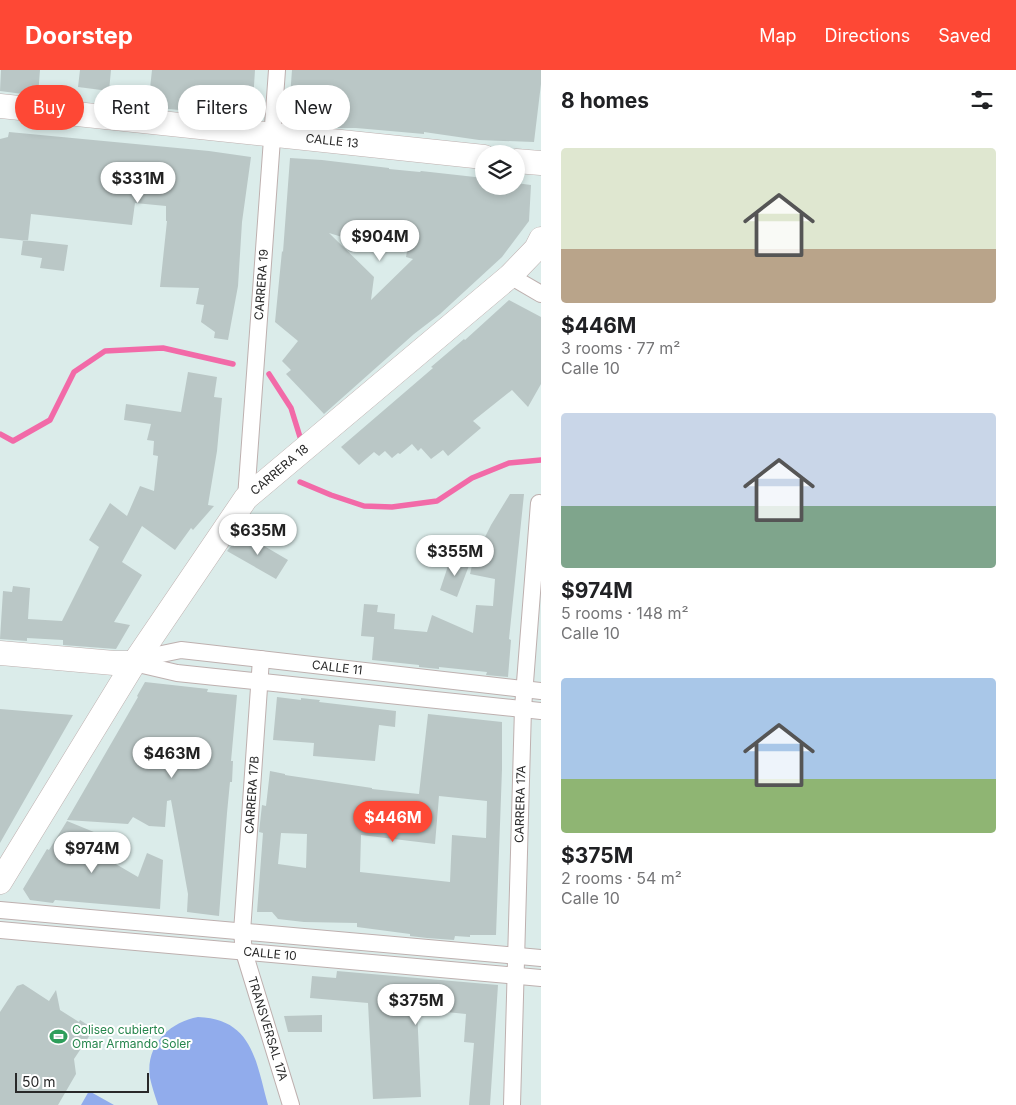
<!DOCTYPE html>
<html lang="en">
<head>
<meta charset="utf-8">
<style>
  body { margin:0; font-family:Inter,sans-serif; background:#f2f2f2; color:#202124; height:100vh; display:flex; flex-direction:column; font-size:19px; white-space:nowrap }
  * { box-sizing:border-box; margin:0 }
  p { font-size:16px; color:#757577 }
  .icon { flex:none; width:28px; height:28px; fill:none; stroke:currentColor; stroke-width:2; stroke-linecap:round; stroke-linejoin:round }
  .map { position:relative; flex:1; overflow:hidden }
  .panel { display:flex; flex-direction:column; background:#fff; width:475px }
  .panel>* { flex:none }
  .top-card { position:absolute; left:15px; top:15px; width:450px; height:45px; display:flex; gap:10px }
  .controls { position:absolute; left:475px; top:75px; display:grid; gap:10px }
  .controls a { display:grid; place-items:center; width:50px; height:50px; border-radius:50%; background:#fff; box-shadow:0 2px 8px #0003; font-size:25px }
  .scale { position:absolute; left:15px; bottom:12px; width:134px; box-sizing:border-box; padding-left:5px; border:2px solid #292929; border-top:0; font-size:14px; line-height:18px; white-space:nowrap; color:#292929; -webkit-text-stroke:4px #fff; paint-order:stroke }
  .price { position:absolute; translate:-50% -42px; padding:0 11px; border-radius:18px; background:#fff; color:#222; font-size:16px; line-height:32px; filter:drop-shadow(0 1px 2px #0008) }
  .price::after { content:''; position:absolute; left:50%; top:30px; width:15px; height:11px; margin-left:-8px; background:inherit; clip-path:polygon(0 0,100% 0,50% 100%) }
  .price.selected { background:#fe4835; color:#fff }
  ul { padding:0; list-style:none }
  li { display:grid; align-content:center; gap:10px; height:265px; padding:0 20px }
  li span { display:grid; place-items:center; height:155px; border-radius:5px; color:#555 }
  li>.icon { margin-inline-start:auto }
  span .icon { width:90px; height:90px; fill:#fffc; stroke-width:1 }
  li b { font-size:21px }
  h2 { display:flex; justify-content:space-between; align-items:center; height:60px; padding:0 20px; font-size:21px }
  .tag { padding:0 18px; border-radius:22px; background:#fff; box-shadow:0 2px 8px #0003; font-size:18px; line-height:45px }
  .tag.selected { background:#fe4835; color:#fff }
  header { display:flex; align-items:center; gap:30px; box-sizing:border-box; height:70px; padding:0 25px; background:#fe4835; color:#fff }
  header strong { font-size:24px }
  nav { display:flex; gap:28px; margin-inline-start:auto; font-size:18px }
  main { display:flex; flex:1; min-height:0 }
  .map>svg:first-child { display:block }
</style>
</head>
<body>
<header>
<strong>Doorstep</strong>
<nav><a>Map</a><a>Directions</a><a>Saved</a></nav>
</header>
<main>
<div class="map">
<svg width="541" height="1035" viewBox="0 0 541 1035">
  <rect width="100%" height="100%" fill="#dbecea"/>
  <path fill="#91acec" d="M198 947C253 949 256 992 268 1035H158C155 1026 152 1017 150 1008 145 976 169 952 198 947Z
    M89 1021 114 1035H81Z"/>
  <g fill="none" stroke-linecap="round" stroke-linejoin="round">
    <path stroke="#f26aa8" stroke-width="5.5" d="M269 304 291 338 300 367
      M0 364 13 371 50 350 74 302 105 281 163 278 233 294
      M300 412 331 425 364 436 392 437 437 431 472 408 509 393 541 390"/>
  </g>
  <path fill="#bac7c6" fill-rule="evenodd" d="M1 0H40L38 26 0 21Z
    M80 0H111L109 21 78 17Z
    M152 0H255L252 47 148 37Z
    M292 0H541V14L534 72 479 70 424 62V64L356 58H338L288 53Z
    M9 62 209 81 251 87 242 152 238 216 228 270 214 268 215 262 201 252 204 235 196 234 199 218 160 217 167 151H166V136L135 133 132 155 31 144 28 171 0 168V69L8 67Z
    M290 88 322 90 389 98V99L420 102 421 101 484 108V116H516V113L531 115 529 151 502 187 440 244 414 264 324 344 286 304 291 300 282 291 298 271 275 252 282 181 283 182ZM329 163 378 178 380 166 409 169 406 187 413 189 371 230 374 207Z
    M23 170 68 175 64 201 40 198 42 188 21 185Z
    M509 230 541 247V314L528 337 512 320 473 351 481 358 448 386 443 380 431 389 421 378 418 381 412 374 400 384 398 383 392 388 385 381 379 386 374 382 359 395 341 377 433 298 431 297 464 269 465 270Z
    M188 302 217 307 214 327 222 328 217 381 208 435 214 436 193 460 191 458 175 480 142 456 122 492 142 505 114 552 130 555 116 579 63 575V570L27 568V571L0 569 3 521 12 522 13 516 30 518 28 549 62 551 99 477 89 470 110 433 127 446 140 416 154 421 158 386 153 385 154 371 147 370 151 354 124 350 126 334 181 342Z
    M510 424H524L509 569 511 570 508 607 486 605 487 602 439 597V599L419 597V595L372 590 374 567 361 566 364 534 378 535 377 542 395 544 394 559 427 562 432 545 473 563 476 535 493 536 495 509 470 504 473 491 491 455Z
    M242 463 288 490 276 509 227 481Z
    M451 487 470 493 457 527 440 520Z
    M145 612 208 619 207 622 237 625 231 691H233L232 712H230L227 743 219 846 187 842 188 824 171 730 167 731 165 757 149 756 133 747 128 754 67 750 138 627 137 626Z
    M277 627 301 630V628L310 629 320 630 319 632 396 641 395 657 379 655 375 691 313 686 314 673 273 670Z
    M0 639 73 645 0 773Z
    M428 644 502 652V699L496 865H470V867L455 866 454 870 427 868 410 866V864L357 857V853L304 852 278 849 272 842H257L263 763 259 762 262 735 266 736 270 701 285 704V705L372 718V719L419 724ZM439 726 487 731 486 768 452 765 450 812 360 802 361 765 435 774ZM281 763 307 764 306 798 278 794Z
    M67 751 111 769 102 786 138 807 147 783 163 790 160 839 55 830 53 833 30 830 23 819 47 779 49 780Z
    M337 901 498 915 490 1035H469L474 973 464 972 466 944 417 939 421 1027 373 1029 368 933 310 928 312 906 336 908Z
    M23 914 49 931 56 920 60 940 79 952 80 950 94 959 74 989 76 1004 58 1035H0V942L17 916Z
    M322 945V962H288L284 946Z"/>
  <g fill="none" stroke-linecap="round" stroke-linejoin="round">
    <defs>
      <g id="street">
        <path d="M510 206 541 224"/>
        <path id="s1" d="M246 428 277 0"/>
        <path id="s2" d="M261 589 242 862 244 882 291 1035"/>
        <path id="s3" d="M134 593 157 585 181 580 541 621"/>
        <path d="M134 593 177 603 541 641"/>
        <path d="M0 840 541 888"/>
        <path id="s4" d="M0 860 541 908"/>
        <path id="s5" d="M512 1035 523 638 539 433"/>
      </g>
      <g id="secondary">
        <path id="s6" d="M0 36 484 87"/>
        <path d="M516 91 541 93"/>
        <path d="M0 583 114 593H134"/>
        <path id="s7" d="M0 812 134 593 246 428 510 206 536 179 541 169"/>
      </g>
    </defs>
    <use href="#street" stroke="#beb0af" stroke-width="18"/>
    <use href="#secondary" stroke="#beb0af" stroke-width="25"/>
    <use href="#street" stroke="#fff" stroke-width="16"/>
    <use href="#secondary" stroke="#fff" stroke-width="24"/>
  </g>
  <defs>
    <symbol id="stadium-bare" viewBox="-9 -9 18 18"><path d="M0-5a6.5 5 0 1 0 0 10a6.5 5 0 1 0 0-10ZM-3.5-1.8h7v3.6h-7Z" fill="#2e9e5b" stroke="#fff" stroke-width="2.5" paint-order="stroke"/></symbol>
  </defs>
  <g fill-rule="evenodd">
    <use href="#stadium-bare" x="46" y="954" width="25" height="25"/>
  </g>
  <g text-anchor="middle" stroke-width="4" stroke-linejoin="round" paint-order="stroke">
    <g font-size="12" fill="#292929" stroke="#fff">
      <text dy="4" stroke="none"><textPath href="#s6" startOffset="334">CALLE 13</textPath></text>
      <text dy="4" stroke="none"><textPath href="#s1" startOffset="214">CARRERA 19</textPath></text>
      <text dy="4" stroke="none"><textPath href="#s7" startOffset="500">CARRERA 18</textPath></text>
      <text dy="4" stroke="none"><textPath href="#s3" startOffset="206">CALLE 11</textPath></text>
      <text transform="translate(252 725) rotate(-86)" y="4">CARRERA 17B</text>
      <text dy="4" stroke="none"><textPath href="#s5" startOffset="301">CARRERA 17A</textPath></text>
      <text dy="4" stroke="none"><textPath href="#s4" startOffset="271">CALLE 10</textPath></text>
      <text dy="4" stroke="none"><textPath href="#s2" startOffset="374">TRANSVERSAL 17A</textPath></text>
    </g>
    <g font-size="12" fill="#27864d" stroke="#fff" text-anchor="start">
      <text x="72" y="964">Coliseo cubierto<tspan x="72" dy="14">Omar Armando Soler</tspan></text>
    </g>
  </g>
</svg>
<div class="controls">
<a><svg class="icon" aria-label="layers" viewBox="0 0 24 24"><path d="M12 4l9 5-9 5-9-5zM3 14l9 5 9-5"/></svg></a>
</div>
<div class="scale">50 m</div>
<b class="price" style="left:138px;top:134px">$331M</b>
<b class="price" style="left:380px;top:192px">$904M</b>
<b class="price" style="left:258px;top:486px">$635M</b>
<b class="price" style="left:455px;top:507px">$355M</b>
<b class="price" style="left:172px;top:709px">$463M</b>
<b class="price selected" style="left:393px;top:773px">$446M</b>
<b class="price" style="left:92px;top:804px">$974M</b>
<b class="price" style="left:416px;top:956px">$375M</b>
<div class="top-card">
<a class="tag selected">Buy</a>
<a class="tag">Rent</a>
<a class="tag">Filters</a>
<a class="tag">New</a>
</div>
</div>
<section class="panel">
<h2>8 homes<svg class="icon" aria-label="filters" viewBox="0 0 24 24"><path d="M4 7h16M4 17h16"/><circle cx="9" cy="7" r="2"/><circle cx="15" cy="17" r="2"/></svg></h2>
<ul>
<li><span style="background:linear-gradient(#dfe7d0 65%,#b9a48a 0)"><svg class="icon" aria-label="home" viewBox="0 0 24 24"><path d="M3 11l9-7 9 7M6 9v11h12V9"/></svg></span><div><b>$446M</b><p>3 rooms · 77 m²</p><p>Calle 10</p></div></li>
<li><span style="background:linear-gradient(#c9d6e8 60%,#7fa58c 0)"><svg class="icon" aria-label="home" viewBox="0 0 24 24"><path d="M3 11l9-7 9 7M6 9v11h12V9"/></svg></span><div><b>$974M</b><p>5 rooms · 148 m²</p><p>Calle 10</p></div></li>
<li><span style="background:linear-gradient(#a9c7e8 65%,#8fb573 0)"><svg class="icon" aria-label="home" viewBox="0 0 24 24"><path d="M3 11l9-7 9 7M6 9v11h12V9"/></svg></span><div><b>$375M</b><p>2 rooms · 54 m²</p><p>Calle 10</p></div></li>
</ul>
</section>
</main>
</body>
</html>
